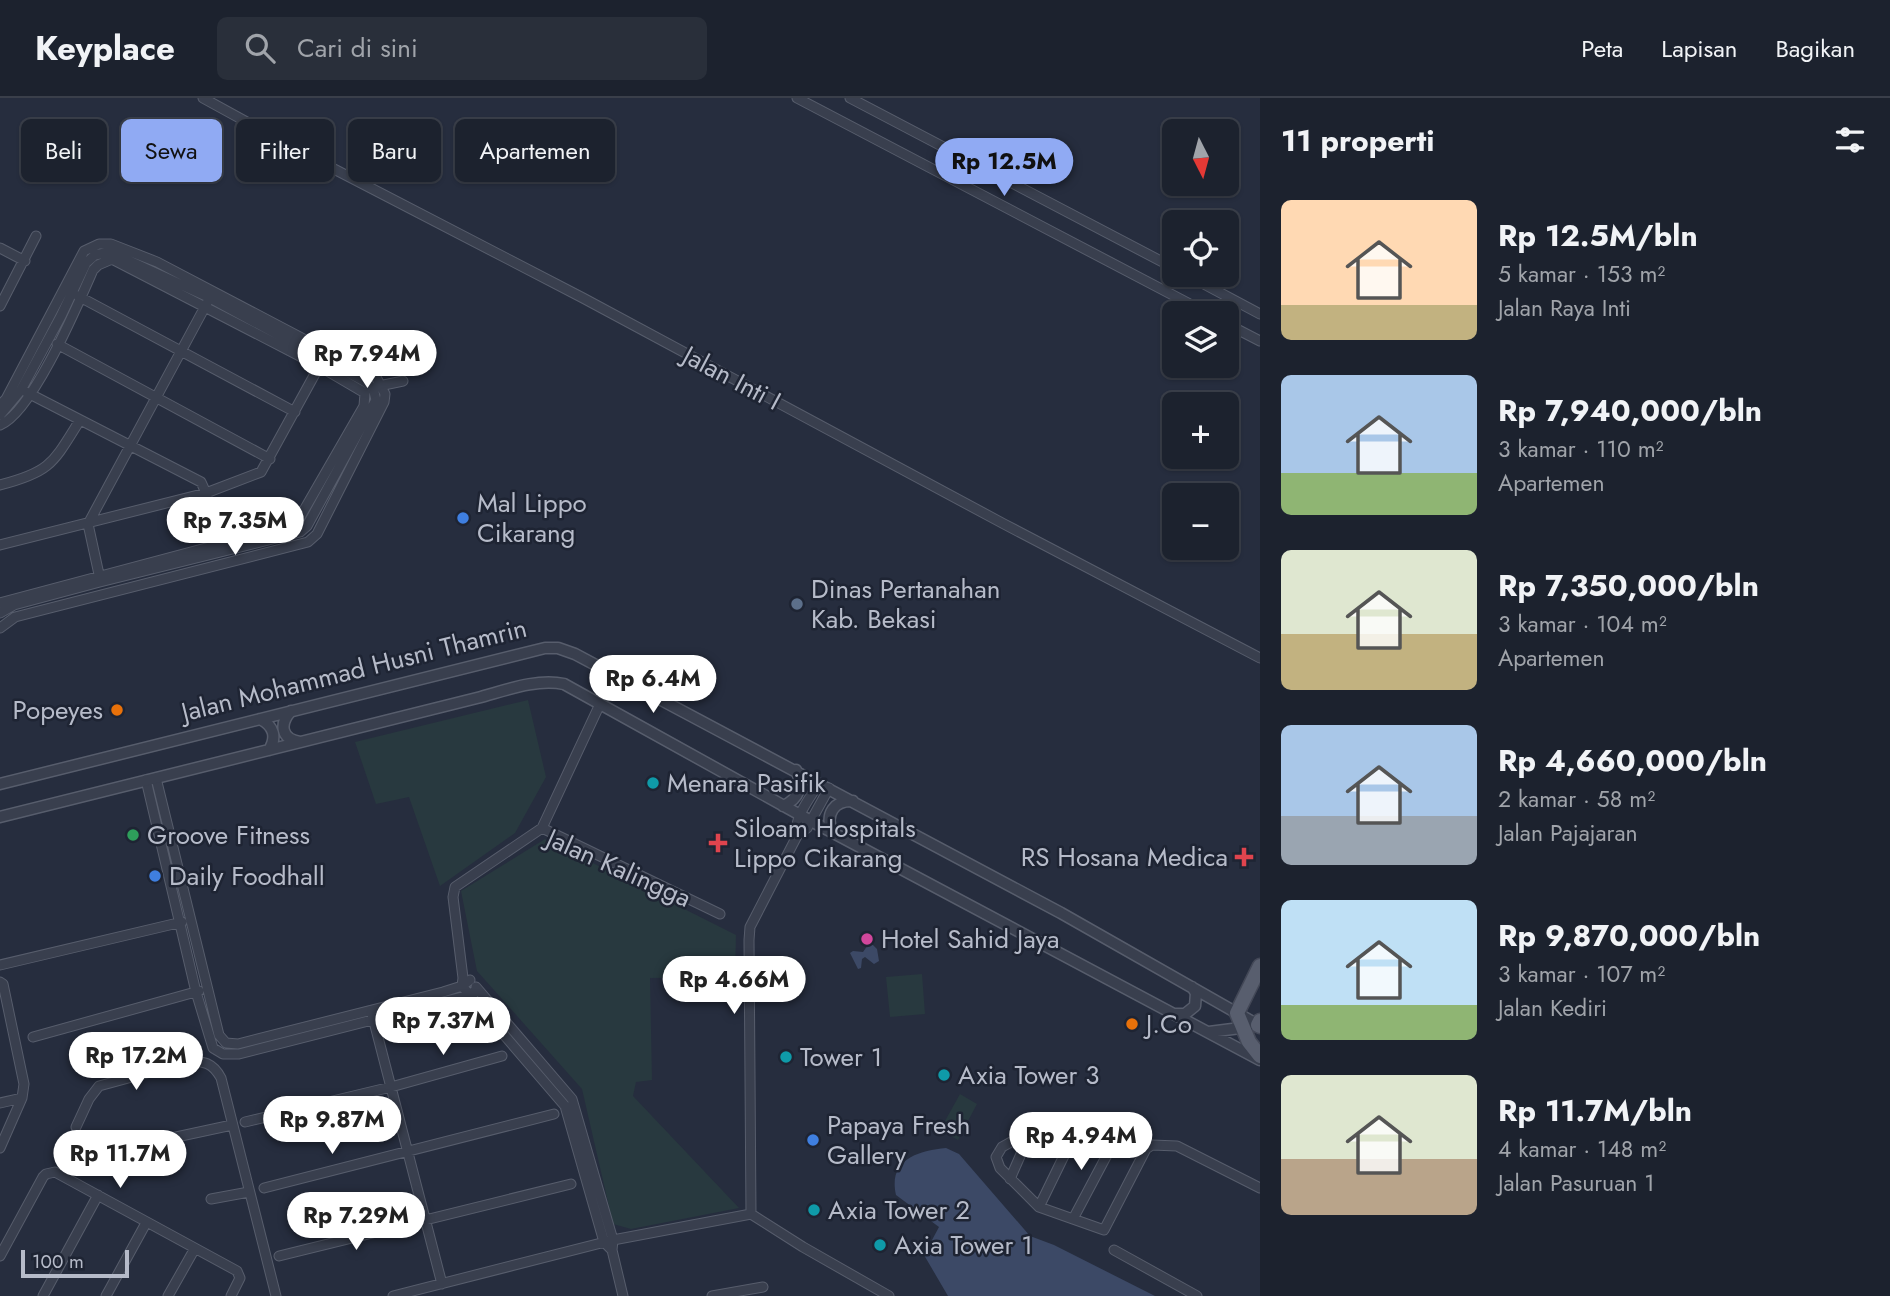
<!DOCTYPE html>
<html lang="id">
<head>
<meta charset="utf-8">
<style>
  body { margin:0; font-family:Jost,sans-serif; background:#292f3a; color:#f1f3f6; height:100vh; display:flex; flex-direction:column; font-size:26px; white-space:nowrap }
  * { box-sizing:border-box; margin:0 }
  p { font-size:23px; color:#a0a4aa }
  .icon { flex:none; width:38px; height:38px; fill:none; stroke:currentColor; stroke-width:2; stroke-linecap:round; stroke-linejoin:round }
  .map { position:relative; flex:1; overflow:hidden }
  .panel { display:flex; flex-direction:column; background:#1c222e; width:630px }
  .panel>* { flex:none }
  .banner { position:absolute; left:21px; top:21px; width:665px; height:63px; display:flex; gap:14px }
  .needle { width:46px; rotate:174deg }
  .buttons { position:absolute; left:1162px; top:21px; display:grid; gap:14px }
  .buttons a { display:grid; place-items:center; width:77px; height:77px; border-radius:10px; background:#1c222e; box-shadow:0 2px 5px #0004,0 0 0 2px #3a3f4a; font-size:35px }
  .scale { position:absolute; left:21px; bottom:18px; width:108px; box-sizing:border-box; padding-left:7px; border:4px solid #b6bbc9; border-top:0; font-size:19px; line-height:24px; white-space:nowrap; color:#b6bbc9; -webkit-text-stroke:5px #1e2433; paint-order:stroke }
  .price { position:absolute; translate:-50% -60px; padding:0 16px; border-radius:24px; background:#fff; color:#222; font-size:23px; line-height:46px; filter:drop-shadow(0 2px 4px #0008) }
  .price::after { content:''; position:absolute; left:50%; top:42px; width:21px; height:16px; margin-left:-10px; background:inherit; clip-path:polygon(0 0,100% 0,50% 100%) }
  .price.active { background:#90aaf3; color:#111 }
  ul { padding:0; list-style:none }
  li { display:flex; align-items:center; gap:21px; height:175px; padding:0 21px }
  li span { display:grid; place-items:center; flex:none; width:196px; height:140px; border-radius:10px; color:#555 }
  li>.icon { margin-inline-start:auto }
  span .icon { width:84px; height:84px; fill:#fffc; stroke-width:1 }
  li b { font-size:30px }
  h2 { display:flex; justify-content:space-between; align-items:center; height:84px; padding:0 21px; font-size:30px }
  .pill { padding:0 24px; border-radius:10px; background:#1c222e; box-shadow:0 2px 5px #0004,0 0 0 2px #3a3f4a; font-size:24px; line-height:63px }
  .pill.active { background:#90aaf3; color:#111 }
  header { display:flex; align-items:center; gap:42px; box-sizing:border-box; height:98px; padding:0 35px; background:#1c222e; border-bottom:2px solid #3a3f4a }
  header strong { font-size:33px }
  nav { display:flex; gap:38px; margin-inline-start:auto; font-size:24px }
  .search { width:490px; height:63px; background:#292f3a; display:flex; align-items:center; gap:18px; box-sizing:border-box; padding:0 24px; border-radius:10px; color:#a0a4aa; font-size:26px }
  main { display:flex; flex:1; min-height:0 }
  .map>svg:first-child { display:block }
</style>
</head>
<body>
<header>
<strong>Keyplace</strong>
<div class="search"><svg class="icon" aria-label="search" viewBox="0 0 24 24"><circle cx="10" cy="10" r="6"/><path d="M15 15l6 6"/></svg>Cari di sini</div>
<nav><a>Peta</a><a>Lapisan</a><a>Bagikan</a></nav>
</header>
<main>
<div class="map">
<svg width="1260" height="1198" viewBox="0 0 1260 1198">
  <rect width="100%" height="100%" fill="#262d3e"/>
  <path fill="#28393f" d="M528 602 546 679 515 735 440 788 409 699 376 706 355 644Z
    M545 741 736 837 735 879 650 880 652 982 636 984 633 998 739 1110 631 1131 613 1126 582 991 477 873 461 793Z
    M922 876 925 916 890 919 886 879Z
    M960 996 977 1006 958 1042 940 1032Z"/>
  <path fill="#3c4966" d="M870 844 877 851 879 863 874 866 865 859 862 861 861 870 858 871 850 855 853 853 863 854Z
    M946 1050 959 1056 1030 1138 1054 1147 1155 1198H948L924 1157 939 1129 896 1097C888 1062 917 1053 946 1050Z"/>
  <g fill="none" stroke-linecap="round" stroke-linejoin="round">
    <defs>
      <path id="minor" d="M203 0 307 57 583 200 1004 426 1260 560
        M797 0 1207 215
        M850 0 1174 170
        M0 150 25 163
        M1187 177 1260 216
        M78 198 295 314
        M0 208 36 138
        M1227 226 1260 243
        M57 246 270 361
        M379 288 403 283
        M26 294 201 384 206 395 222 453
        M0 307 6 301 84 153 99 146H111L157 164 376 279 385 296 384 304 317 436 308 444 15 519 0 530
        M0 317 21 292 61 218 86 165 95 157 110 154 210 200 364 283 373 290 376 302 307 428 300 434 100 484 14 507 0 515
        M0 327C32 315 78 206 93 172L98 167 112 161 319 268 365 295
        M0 387C51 374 53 365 80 322
        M0 447 206 395 261 374 322 263
        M100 481 88 426 207 205
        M0 505 296 426 364 308 365 295
        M156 680 219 937 226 945 238 946 443 894 462 888 470 882
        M146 682 196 894 213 950 223 956H239L470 897 477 891
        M542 730 455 789 453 799 463 880 462 888 565 1008 604 1144 612 1152
        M542 730 720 816
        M542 730 600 606
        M797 738C793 720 810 700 819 685
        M0 867 182 824
        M0 884 3 886 24 986 22 1000 0 1050
        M476 889 572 1001 613 1142 612 1152 623 1198
        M372 916 442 1186
        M33 939 199 893
        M0 1005 22 1000
        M245 1024 391 989 502 958
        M76 1029 89 1001 99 988 187 964C203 962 213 965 221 980L276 1198
        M1146 1051 1104 1132 1039 1109 1000 1070 996 1059 1002 1049 1011 1044 1078 1029 1146 1051 1152 1047 1177 1048 1260 1090
        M136 1061 140 1052 153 1044 232 1027
        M1010 1081 1028 1040
        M264 1090 554 1016
        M211 1101 249 1094
        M1039 1109 1078 1029
        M751 1116 749 842 750 829 797 738 807 730 829 690
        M1073 1121 1116 1040
        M1114 1152 1197 1198
        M0 1158 43 1079 46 1076 55 1074 237 1173 240 1180 231 1198
        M279 1158 571 1086
        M43 1198 98 1097
        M106 1198 146 1125
        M168 1198 194 1152
        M393 1198 613 1142 751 1116 803 1149 889 1198
        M712 1198 763 1189"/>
      <path id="tertiary" d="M291 613C279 626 281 641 300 644
        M260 621C274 628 277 639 269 652
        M0 686 545 550H558L575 556 1061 815 1258 927
        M783 708C799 701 804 688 796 672
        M0 719 477 600C504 593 536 580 564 586L811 723 1260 962
        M832 734C825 716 834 702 853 703
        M1175 916H1185L1195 908 1196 895 1192 889
        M1209 934 1248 929"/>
      <path id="primary" d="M1260 868 1237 915 1249 944 1260 958
        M1260 923 1258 927 1260 928"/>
    </defs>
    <use href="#minor" stroke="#575d6c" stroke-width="11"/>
    <use href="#tertiary" stroke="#575d6c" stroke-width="13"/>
    <use href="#primary" stroke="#434857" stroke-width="17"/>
    <use href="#minor" stroke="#393f4e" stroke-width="9"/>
    <use href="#tertiary" stroke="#393f4e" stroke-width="10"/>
    <use href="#primary" stroke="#585e6e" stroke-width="14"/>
  </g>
  <g fill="#3f7fe0" stroke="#1e2433" stroke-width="2.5">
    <circle cx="463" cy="420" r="7"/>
    <circle cx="155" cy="778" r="7"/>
    <circle cx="813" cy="1042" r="7"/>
  </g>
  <circle fill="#5c6f8a" stroke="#1e2433" stroke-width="2.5" cx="797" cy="506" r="7"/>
  <g fill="#e8710a" stroke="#1e2433" stroke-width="2.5">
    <circle cx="117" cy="612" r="7"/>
    <circle cx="1132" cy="926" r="7"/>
  </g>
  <g fill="#0f9aa8" stroke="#1e2433" stroke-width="2.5">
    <circle cx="653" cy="685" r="7"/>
    <circle cx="786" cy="959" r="7"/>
    <circle cx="944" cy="977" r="7"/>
    <circle cx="814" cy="1112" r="7"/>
    <circle cx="880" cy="1147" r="7"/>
  </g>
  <circle fill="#2e9e5b" stroke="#1e2433" stroke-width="2.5" cx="133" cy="737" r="7"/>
  <g fill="#e0444e" stroke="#1e2433" stroke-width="2.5">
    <path d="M714.5 734.5h7v7h7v7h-7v7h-7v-7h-7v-7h7z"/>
    <path d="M1240.5 748.5h7v7h7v7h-7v7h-7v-7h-7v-7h7z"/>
  </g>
  <circle fill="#d1479c" stroke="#1e2433" stroke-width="2.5" cx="867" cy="841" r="7"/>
  <g text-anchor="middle" stroke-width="5" stroke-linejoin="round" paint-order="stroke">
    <g font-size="26" fill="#b6bbc9" stroke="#1e2433">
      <text transform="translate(732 280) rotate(28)" y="9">Jalan Inti I</text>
      <text transform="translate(354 572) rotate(-14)" y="9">Jalan Mohammad Husni Thamrin</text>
      <text transform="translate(619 770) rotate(24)" y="9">Jalan Kalingga</text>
    </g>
    <g font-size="26" fill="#b6bbc9" stroke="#1e2433" text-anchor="start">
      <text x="477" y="414">Mal Lippo<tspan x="477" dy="30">Cikarang</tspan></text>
      <text x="811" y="500">Dinas Pertanahan<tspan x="811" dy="30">Kab. Bekasi</tspan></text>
      <text x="103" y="621" text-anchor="end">Popeyes</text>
      <text x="667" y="694">Menara Pasifik</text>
      <text x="734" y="739">Siloam Hospitals<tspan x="734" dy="30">Lippo Cikarang</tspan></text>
      <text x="147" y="746">Groove Fitness</text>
      <text x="1228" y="768" text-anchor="end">RS Hosana Medica</text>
      <text x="169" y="787">Daily Foodhall</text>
      <text x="881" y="850">Hotel Sahid Jaya</text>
      <text x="1146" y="935">J.Co</text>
      <text x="800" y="968">Tower 1</text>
      <text x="958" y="986">Axia Tower 3</text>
      <text x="827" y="1036">Papaya Fresh<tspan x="827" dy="30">Gallery</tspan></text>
      <text x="828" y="1121">Axia Tower 2</text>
      <text x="894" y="1156">Axia Tower 1</text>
    </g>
  </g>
</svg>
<div class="buttons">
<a><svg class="needle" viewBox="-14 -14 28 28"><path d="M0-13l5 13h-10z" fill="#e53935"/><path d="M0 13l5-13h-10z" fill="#a0a4aa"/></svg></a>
<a><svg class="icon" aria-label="locate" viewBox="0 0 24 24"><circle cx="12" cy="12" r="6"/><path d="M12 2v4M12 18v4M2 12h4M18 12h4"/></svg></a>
<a><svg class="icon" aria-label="layers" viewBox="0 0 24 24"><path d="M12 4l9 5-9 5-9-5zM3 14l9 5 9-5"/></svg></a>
<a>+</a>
<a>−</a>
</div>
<div class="scale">100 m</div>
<b class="price active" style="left:1004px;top:100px">Rp 12.5M</b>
<b class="price" style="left:367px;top:292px">Rp 7.94M</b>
<b class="price" style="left:235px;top:459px">Rp 7.35M</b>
<b class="price" style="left:653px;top:617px">Rp 6.4M</b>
<b class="price" style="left:734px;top:918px">Rp 4.66M</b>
<b class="price" style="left:443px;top:959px">Rp 7.37M</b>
<b class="price" style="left:136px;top:994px">Rp 17.2M</b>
<b class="price" style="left:332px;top:1058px">Rp 9.87M</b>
<b class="price" style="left:1081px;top:1074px">Rp 4.94M</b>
<b class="price" style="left:120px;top:1092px">Rp 11.7M</b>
<b class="price" style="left:356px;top:1154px">Rp 7.29M</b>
<div class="banner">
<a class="pill">Beli</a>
<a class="pill active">Sewa</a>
<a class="pill">Filter</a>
<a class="pill">Baru</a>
<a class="pill">Apartemen</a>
</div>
</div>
<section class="panel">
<h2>11 properti<svg class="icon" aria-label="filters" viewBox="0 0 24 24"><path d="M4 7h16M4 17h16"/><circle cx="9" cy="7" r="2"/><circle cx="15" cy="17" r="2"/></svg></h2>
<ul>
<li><span style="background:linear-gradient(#ffd9b3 75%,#c2b280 0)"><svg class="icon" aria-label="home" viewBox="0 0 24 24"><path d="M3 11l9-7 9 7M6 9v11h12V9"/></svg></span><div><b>Rp 12.5M/bln</b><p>5 kamar · 153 m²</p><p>Jalan Raya Inti</p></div></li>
<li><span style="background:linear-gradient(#a9c7e8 70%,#8fb573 0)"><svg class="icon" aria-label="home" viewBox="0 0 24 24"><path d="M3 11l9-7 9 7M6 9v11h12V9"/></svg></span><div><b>Rp 7,940,000/bln</b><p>3 kamar · 110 m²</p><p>Apartemen</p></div></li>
<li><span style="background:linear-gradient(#dfe7d0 60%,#c2b280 0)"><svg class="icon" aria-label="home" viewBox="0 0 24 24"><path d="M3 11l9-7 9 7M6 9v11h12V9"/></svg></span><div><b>Rp 7,350,000/bln</b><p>3 kamar · 104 m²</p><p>Apartemen</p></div></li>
<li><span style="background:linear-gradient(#a9c7e8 65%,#9aa5b1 0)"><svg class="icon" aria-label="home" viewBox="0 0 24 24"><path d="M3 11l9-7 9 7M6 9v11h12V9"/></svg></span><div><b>Rp 4,660,000/bln</b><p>2 kamar · 58 m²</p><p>Jalan Pajajaran</p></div></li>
<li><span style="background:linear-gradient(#bfe0f5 75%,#8fb573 0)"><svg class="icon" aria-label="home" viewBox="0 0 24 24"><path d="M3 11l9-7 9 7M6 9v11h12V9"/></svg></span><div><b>Rp 9,870,000/bln</b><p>3 kamar · 107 m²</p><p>Jalan Kediri</p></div></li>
<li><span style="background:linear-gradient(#dfe7d0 60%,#b9a48a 0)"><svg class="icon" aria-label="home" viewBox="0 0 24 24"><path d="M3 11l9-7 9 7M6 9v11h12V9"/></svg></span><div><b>Rp 11.7M/bln</b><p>4 kamar · 148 m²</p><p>Jalan Pasuruan 1</p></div></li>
</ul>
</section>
</main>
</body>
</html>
